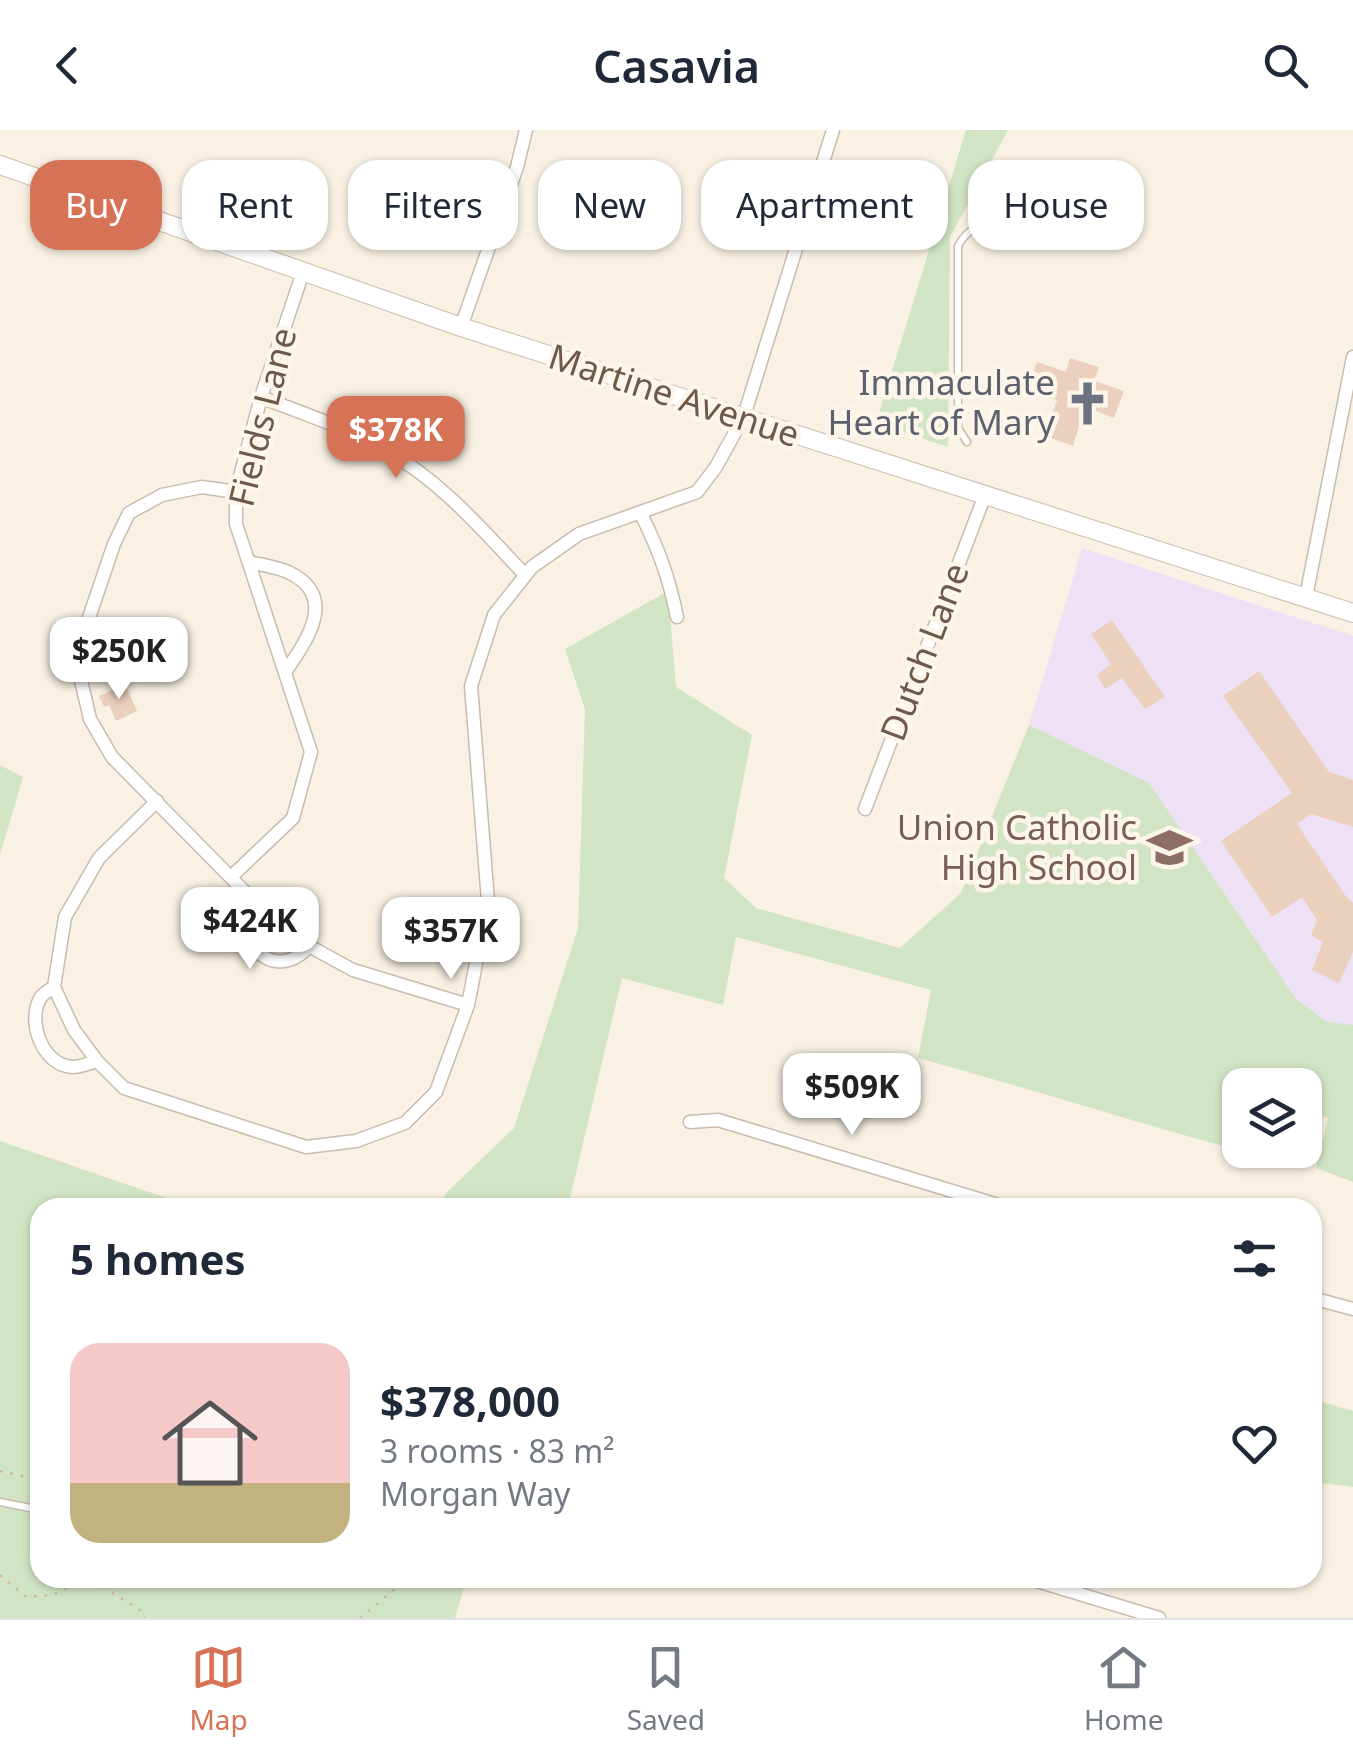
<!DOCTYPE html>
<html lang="en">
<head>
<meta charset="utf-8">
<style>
  body { margin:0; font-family:"Noto Sans",sans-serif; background:#f6f6f7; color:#1f2937; height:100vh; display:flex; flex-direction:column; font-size:38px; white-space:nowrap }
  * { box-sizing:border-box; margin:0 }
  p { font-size:32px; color:#747a83 }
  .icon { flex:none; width:55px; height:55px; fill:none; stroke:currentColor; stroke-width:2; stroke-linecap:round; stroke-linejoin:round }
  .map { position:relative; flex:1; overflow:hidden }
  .sheet { position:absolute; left:30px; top:1068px; width:1292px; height:390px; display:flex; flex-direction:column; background:#fff; border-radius:30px; box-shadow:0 2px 8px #0004 }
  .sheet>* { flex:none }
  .top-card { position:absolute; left:30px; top:30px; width:1295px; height:90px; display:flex; gap:20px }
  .buttons { position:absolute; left:1222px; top:938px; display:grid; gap:20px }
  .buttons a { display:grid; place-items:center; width:100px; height:100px; border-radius:20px; background:#fff; box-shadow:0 2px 8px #0004; font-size:50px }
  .price { position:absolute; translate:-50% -85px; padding:0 22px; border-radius:20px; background:#fff; color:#222; font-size:32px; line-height:65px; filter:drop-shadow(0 2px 5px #0008) }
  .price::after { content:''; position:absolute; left:50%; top:60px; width:30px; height:22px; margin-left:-15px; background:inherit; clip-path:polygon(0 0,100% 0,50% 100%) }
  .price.on { background:#d67255; color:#fff }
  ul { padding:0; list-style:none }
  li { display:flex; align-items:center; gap:30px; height:250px; padding:0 40px }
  li span { display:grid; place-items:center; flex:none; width:280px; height:200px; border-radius:30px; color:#555 }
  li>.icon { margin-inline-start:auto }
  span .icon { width:120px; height:120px; fill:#fffc; stroke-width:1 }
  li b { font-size:42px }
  h2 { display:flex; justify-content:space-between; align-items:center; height:120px; padding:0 40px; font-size:42px }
  .pill { padding:0 35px; border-radius:30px; background:#fff; box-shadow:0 2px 8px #0004; font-size:35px; line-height:90px }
  .pill.on { background:#d67255; color:#fff }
  header { display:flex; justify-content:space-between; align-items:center; height:130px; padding:0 40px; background:#fff; font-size:45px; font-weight:600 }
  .dock { display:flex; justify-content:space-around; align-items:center; height:140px; border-top:2px solid #e0e1e3; background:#fff; font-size:28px; color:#747a83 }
  .dock a { display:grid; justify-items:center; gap:5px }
  .dock .on { color:#d67255 }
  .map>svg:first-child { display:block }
</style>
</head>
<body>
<header><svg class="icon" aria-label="back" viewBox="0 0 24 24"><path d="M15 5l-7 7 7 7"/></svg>Casavia<svg class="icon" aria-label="search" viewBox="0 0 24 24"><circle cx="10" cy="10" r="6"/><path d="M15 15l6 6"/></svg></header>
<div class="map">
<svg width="1353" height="1488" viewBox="0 0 1353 1488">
  <rect width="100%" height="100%" fill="#f9f1e3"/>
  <path fill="#eee0f5" d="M1082 418 1353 506V970L1305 955 1029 595Z"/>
  <path fill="#d1e5c4" d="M966 0H1008L950 107 948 317 876 293Z
    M668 461 676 557 752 605 724 748 756 778 900 818 961 763 1029 595 1149 653 1296 869 1327 892 1353 895V1052L1316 1038 1328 988 1305 980V955H1240V1020H1248V1023C1137 993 1028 958 918 928L931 860 736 807 723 875 622 848 568 1077 439 1078 446 1063 514 998 578 798 585 579 565 519Z
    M0 635 23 647 0 725Z
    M0 1011 193 1077 40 1078V1448H467L455 1488H0Z
    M1313 1269 1353 1281V1357L1313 1352Z"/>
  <path fill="#ecd0be" d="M1070 228 1099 237 1094 251 1124 261 1114 288 1085 277 1073 316 1045 306 1057 270 1027 259 1037 232 1066 242Z
    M1112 490 1165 567 1145 579 1122 548 1105 559 1097 545 1111 534 1091 504Z
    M1259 541 1329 642 1353 650V697L1311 684 1297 694 1345 765 1353 773V822L1339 853 1312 840 1323 812 1311 805 1317 790 1302 767 1272 787 1221 711 1292 663 1223 566Z
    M125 554 137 581 116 591 109 575 104 577 99 566Z
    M870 933 880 936 878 946 888 949 883 967 857 959 854 971 838 967 846 938 867 944Z"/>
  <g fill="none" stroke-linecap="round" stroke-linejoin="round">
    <defs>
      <path id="service" d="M967 312 958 298V116C973 86 1022 80 1051 72
        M0 1372 40 1380"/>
      <path id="minor" d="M461 197 517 37 526 0
        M261 267C301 283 345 297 382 318 439 349 481 398 525 445
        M236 362 202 357 162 365 129 383 114 414 81 511 80 546 90 589 112 627 251 768 309 816 353 840 468 875
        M640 382C658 418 669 447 677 487
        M249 432C262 435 276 437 288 442 339 466 307 510 286 541
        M1306 467 1353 227
        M157 671 99 728 65 787 54 857 74 900 97 931 124 958 306 1017 356 1011 405 993 436 962 468 875 488 771 471 556 494 485 532 437 579 404 697 362 716 337 744 286 833 0
        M865 679 985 365
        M232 746 293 688 311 622 236 394V362L261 267 303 142
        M251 768C249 779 246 789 248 800 255 834 287 842 309 816
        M54 857C51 859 43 864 41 867 26 890 42 936 73 937 80 937 90 933 97 931
        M690 992 718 990 1008 1078
        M1312 1168 1353 1179
        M1027 1448 1159 1488"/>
      <path id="secondary" d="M0 35 461 197 1353 483"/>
    </defs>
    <use href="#service" stroke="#cbbbae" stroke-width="9"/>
    <use href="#minor" stroke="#cbbbae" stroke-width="15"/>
    <use href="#secondary" stroke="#cebbac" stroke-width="20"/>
    <path stroke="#d0b4a2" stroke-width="2.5" stroke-dasharray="2.5 8" stroke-linecap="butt" d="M0 1341 32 1348 40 1353
      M0 1445 26 1467 52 1465 84 1451 95 1452 143 1482 145 1488
      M380 1448 395 1458
      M360 1488 408 1448"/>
    <use href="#service" stroke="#fff" stroke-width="6"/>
    <use href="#minor" stroke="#fff" stroke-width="12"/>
    <use href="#secondary" stroke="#fff" stroke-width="18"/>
  </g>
  <defs>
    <symbol id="church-bare" viewBox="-9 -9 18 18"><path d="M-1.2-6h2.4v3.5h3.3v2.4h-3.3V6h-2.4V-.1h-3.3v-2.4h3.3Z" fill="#6b7280" stroke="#fdf5e9" stroke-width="2.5" paint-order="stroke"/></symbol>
    <symbol id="school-bare" viewBox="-9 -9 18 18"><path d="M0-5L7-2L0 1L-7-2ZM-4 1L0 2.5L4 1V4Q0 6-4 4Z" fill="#8d6e63" stroke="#fdf5e9" stroke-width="2.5" paint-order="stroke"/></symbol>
  </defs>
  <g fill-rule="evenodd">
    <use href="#church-bare" x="1056" y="242" width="63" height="63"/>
    <use href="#school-bare" x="1138" y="686" width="63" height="63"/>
  </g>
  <g text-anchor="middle" stroke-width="9" stroke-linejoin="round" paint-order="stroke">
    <g font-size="35" fill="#5b616d" stroke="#fdf5e9" text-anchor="end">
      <text x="1055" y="265">Immaculate<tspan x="1055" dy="40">Heart of Mary</tspan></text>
    </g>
    <g font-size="35" fill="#6e584c" stroke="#fdf5e9">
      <text transform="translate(674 266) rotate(18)" y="12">Martine Avenue</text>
      <text transform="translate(263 287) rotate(-76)" y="12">Fields Lane</text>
      <text transform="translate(925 522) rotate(-69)" y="12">Dutch Lane</text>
    </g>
    <g font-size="35" fill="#785e54" stroke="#fdf5e9" text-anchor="end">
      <text x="1137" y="710">Union Catholic<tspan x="1137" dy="40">High School</tspan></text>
    </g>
  </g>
</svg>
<div class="buttons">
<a><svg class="icon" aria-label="layers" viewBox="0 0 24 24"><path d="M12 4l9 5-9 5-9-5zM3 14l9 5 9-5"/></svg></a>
</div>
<b class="price on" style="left:396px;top:351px">$378K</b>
<b class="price" style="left:119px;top:572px">$250K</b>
<b class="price" style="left:250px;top:842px">$424K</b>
<b class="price" style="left:451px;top:852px">$357K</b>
<b class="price" style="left:852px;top:1008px">$509K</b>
<div class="top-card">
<a class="pill on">Buy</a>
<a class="pill">Rent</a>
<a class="pill">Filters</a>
<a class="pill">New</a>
<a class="pill">Apartment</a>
<a class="pill">House</a>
</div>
<section class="sheet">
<h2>5 homes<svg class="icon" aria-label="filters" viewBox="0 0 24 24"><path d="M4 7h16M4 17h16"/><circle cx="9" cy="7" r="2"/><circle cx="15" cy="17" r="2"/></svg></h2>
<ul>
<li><span style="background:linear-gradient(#f6c9c9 70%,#c2b280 0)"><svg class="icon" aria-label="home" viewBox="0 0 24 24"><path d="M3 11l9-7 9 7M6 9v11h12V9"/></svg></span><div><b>$378,000</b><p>3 rooms · 83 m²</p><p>Morgan Way</p></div><svg class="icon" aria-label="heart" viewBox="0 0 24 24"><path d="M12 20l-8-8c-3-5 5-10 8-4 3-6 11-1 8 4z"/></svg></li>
</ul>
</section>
</div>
<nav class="dock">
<a class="on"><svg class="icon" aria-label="map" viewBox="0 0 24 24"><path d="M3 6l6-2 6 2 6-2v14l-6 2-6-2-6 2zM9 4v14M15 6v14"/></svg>Map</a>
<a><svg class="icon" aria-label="saved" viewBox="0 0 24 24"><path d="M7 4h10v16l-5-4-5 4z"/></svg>Saved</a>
<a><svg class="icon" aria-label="home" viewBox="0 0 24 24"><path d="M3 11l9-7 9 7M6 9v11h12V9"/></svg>Home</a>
</nav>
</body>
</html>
